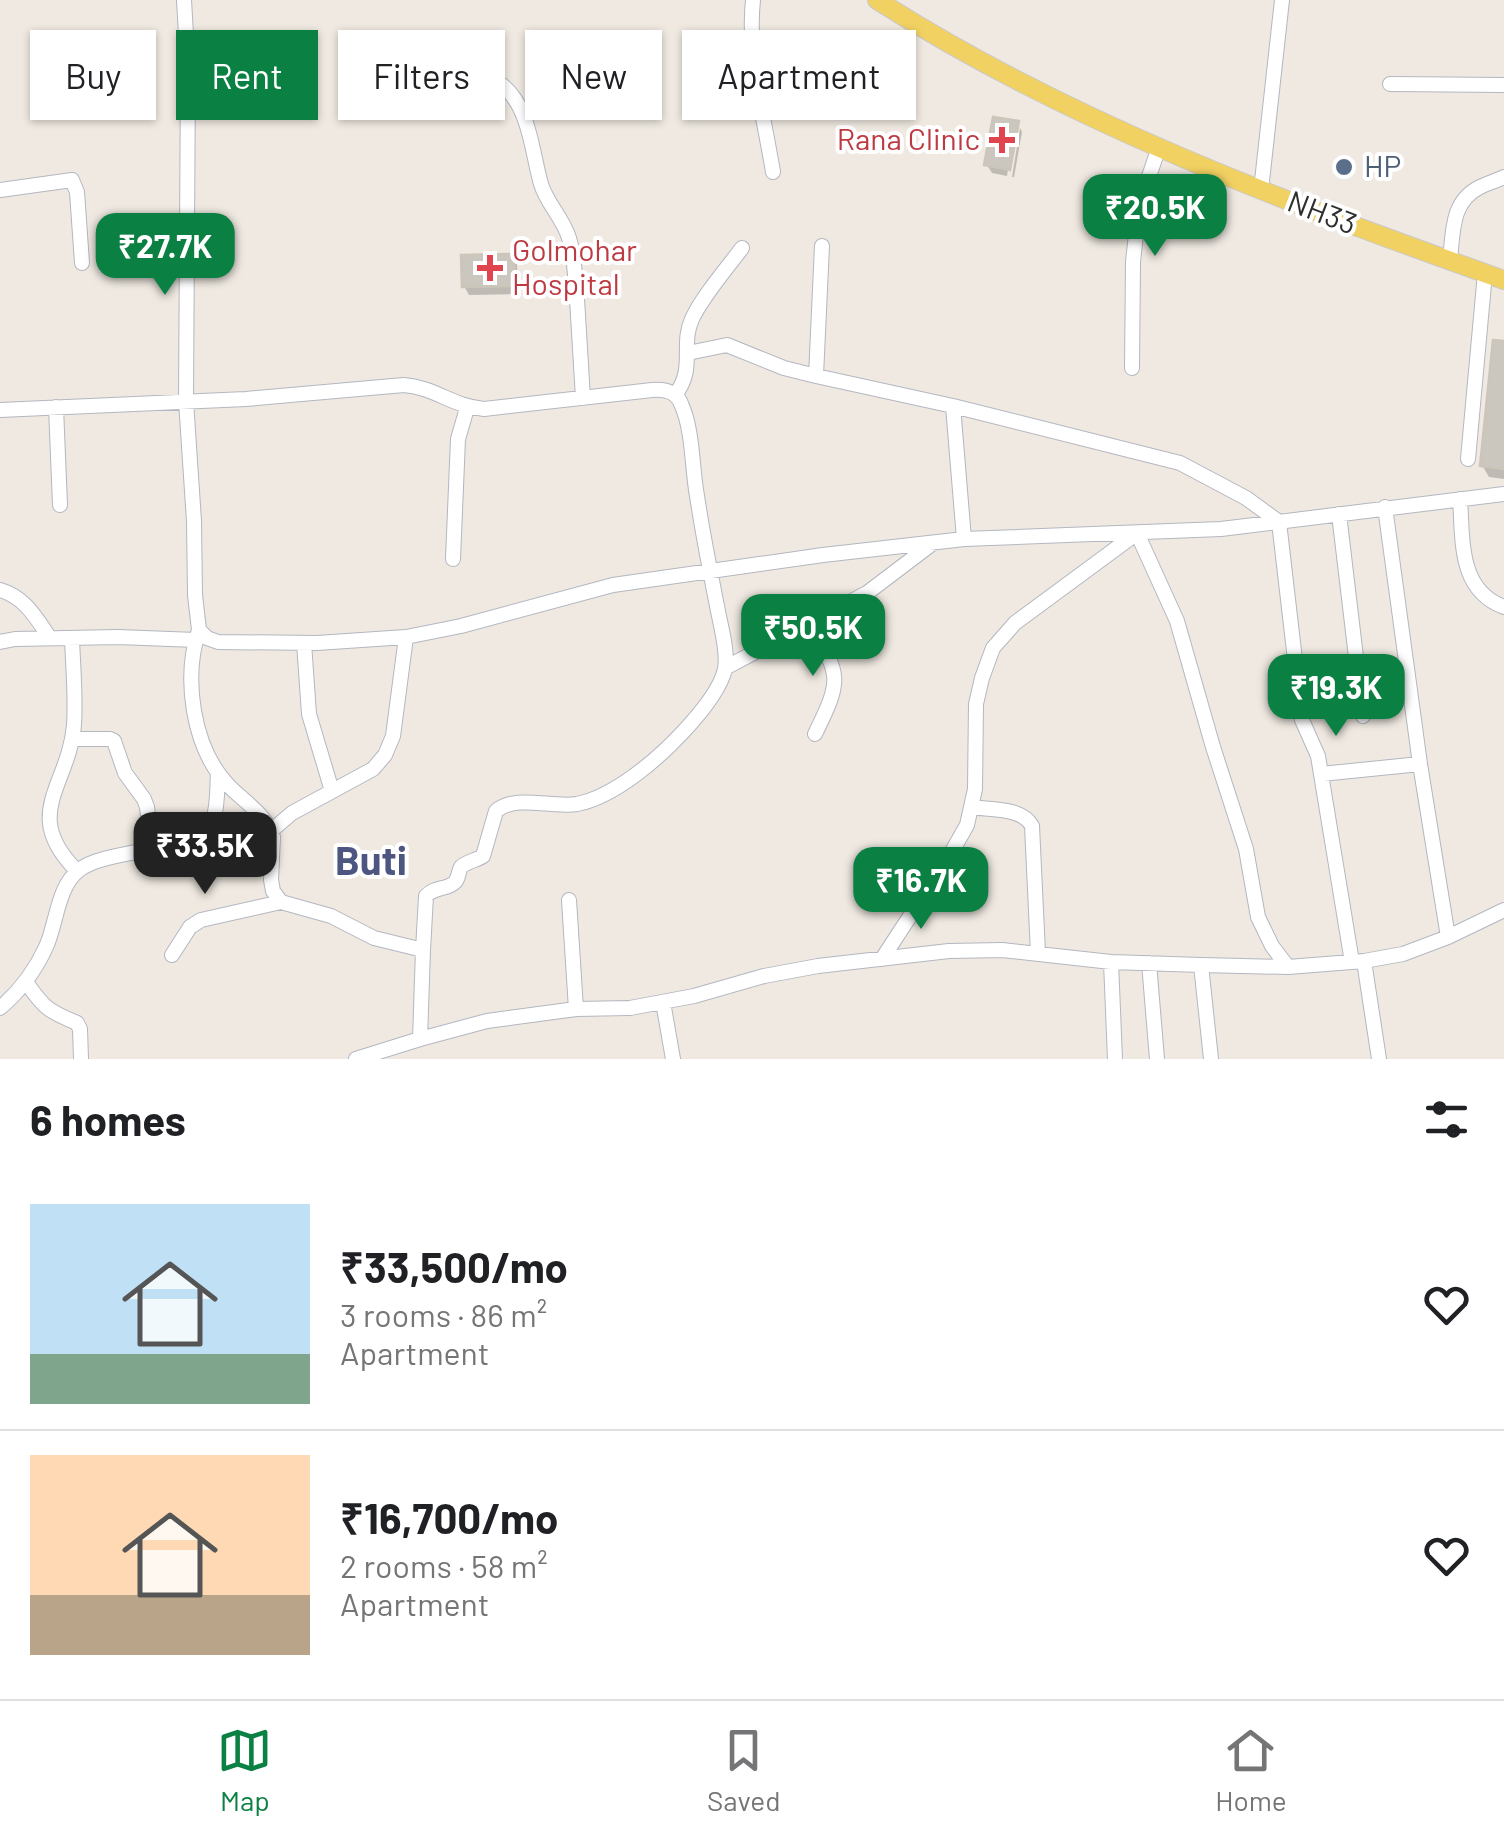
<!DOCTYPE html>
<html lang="en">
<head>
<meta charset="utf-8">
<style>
  body { margin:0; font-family:Barlow,sans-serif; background:#f2f2f2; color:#202124; height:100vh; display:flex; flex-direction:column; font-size:38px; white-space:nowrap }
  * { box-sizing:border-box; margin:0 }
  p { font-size:32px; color:#757577 }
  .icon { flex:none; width:55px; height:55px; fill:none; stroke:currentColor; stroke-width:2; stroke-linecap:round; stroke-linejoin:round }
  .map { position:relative; height:1059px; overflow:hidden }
  .details { display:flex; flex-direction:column; background:#fff; flex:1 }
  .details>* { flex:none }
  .banner { position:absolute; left:30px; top:30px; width:1000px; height:90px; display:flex; gap:20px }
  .price { position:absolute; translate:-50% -85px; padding:0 22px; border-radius:20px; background:#0b8043; color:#fff; font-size:32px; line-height:65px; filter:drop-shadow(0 2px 5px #0008) }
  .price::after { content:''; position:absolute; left:50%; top:60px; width:30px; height:22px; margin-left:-15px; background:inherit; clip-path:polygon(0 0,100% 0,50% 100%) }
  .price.selected { background:#222; color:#fff }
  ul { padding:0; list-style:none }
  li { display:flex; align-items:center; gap:30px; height:250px; padding:0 30px }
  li+li { border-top:2px solid #e0e0e0 }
  li span { display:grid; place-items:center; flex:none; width:280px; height:200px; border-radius:0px; color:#555 }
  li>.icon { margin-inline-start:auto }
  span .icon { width:120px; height:120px; fill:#fffc; stroke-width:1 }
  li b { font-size:42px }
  h2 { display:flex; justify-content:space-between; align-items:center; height:120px; padding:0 30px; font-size:42px }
  .pill { padding:0 35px; border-radius:0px; background:#fff; box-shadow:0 2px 8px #0004; font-size:35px; line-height:90px }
  .pill.selected { background:#0b8043; color:#fff }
  .tabs { display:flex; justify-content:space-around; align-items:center; height:140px; border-top:2px solid #e0e0e0; background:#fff; font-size:28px; color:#757577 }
  .tabs a { display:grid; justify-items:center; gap:5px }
  .tabs .selected { color:#0b8043 }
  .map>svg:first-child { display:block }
</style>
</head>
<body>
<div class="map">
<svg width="1504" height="1059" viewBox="0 0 1504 1059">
  <rect width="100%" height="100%" fill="#efe9e1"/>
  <path fill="#0003" d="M1017 123 1019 128H1015L1007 176 992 173 987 165Z
    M1020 128 1022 132 1014 177H1012Z
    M513 256 517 264 518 294 469 295 464 286Z
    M1504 343V479L1489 477 1482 465Z"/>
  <path fill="#cbc7bf" stroke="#cbc5ba" stroke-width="2.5" d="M993 117 1019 121 1010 170 984 165Z
    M514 254 515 286 462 287 461 255Z
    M1493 340 1504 341V469L1480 466Z"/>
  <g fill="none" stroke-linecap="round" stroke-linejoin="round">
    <defs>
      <path id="minor" d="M184 0 188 69 186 401 194 521 195 595 199 630 207 638 218 642 317 643 406 637 461 626 613 585 823 555 964 539 1221 529 1504 494
        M753 0C747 54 764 117 773 172
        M442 80C459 80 487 74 502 85 530 107 532 153 541 184 547 204 563 218 569 238 575 257 575 279 577 299 579 332 581 365 583 398
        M1390 84 1504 85
        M0 190 72 180 77 192 82 263
        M1261 190 1282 0
        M1450 261C1453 232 1451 201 1480 187 1488 183 1496 181 1504 177
        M688 353 727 345 784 368 816 376 953 406 1180 463 1246 498 1279 522 1302 720 1318 756 1352 962
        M1132 368 1133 262 1139 206 1159 147
        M816 376 822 246
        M675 395C696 369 680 345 692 319 702 297 727 268 742 248
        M953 406 964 539
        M56 407 60 505
        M0 410 246 399 404 385C437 388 451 406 484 409L652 390C665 389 677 391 682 406 693 431 692 469 697 496 703 536 711 576 719 616 722 631 728 653 725 669 720 691 698 716 683 732 658 759 614 797 577 804 551 808 516 794 496 811L483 856C477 860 466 862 461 867 458 872 459 878 455 882 448 890 435 886 426 896L423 950
        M1468 459 1485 273
        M1460 499C1463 540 1458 590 1504 607
        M1385 507 1420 764 1448 937
        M1339 514 1363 716
        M453 559 458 439 467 408
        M0 590C25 597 36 618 50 638
        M810 624C841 676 842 679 815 734
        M199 630C183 677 192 747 228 785 243 801 267 815 273 837L271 880 273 891 281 902 331 916 374 938 423 950 420 1039
        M72 638C73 667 76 697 74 725 69 786 20 814 77 871
        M0 642 15 639 118 637 196 640
        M304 643 309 714 332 791
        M725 668 867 593 933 543
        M72 739H110L114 741 125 773 144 799 147 807 152 849
        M1321 774 1420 764
        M971 807C990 810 1022 807 1032 826L1038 953
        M271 831 292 813 373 769 385 755 393 736 406 637
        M569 900 576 1009
        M172 955 190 927 201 920 281 902
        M882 959 950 855 967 825 975 789 976 704 982 678 993 648 1015 623 1137 533 1177 621 1213 747 1246 849 1258 917 1272 946 1288 967
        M1364 961 1379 1059
        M1111 962 1115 1059
        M1149 963 1157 1059
        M1201 965 1211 1059
        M26 982C44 1008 48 1011 77 1023L80 1029 81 1059
        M663 1002 673 1059
        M0 1008C20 991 35 971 46 947 57 923 57 887 79 870 109 847 200 853 213 820 218 806 217 788 218 773
        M356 1059 420 1039 487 1021 576 1009 630 1008 694 996 764 976 818 966 949 951 1002 950 1111 962 1201 965 1288 967 1364 961 1403 954 1448 937 1504 910"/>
      <path id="major" d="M877 0C1071 124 1288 203 1504 280"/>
    </defs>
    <use href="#minor" stroke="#b4b7c1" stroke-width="16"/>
    <use href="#major" stroke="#c9c9c9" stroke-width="20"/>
    <use href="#minor" stroke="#fff" stroke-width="14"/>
    <use href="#major" stroke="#f2d163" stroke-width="18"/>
  </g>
  <g fill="#e0444e" stroke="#fff" stroke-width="4">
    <path d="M997 125h10v10h10v10h-10v10h-10v-10h-10v-10h10z"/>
    <path d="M485 253h10v10h10v10h-10v10h-10v-10h-10v-10h10z"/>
  </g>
  <circle fill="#5c6f8a" stroke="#fff" stroke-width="4" cx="1344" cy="167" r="10"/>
  <g text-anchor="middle" stroke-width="8" stroke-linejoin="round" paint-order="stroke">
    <g font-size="30" fill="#be3a42" stroke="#fff" text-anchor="end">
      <text x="980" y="150">Rana Clinic</text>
      <text x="512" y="261" text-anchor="start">Golmohar<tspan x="512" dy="34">Hospital</tspan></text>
    </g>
    <g font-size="30" fill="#4e5e75" stroke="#fff" text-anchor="start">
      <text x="1364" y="177">HP</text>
    </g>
    <g font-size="30" fill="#2e2e2e" stroke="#fff">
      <text transform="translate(1322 213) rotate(21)" y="10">NH33</text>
    </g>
    <g font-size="40" font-weight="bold" fill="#4d5680" stroke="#fff">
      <text x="371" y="875">Buti</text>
    </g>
  </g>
</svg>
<b class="price" style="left:1155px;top:259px">₹20.5K</b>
<b class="price" style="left:165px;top:298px">₹27.7K</b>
<b class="price" style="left:813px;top:679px">₹50.5K</b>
<b class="price" style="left:1336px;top:739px">₹19.3K</b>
<b class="price selected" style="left:205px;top:897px">₹33.5K</b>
<b class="price" style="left:921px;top:932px">₹16.7K</b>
<div class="banner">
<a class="pill">Buy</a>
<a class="pill selected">Rent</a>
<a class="pill">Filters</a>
<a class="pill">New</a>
<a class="pill">Apartment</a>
</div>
</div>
<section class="details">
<h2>6 homes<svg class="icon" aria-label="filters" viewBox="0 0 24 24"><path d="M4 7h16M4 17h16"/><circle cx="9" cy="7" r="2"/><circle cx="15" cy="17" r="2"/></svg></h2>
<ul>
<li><span style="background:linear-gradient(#bfe0f5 75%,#7fa58c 0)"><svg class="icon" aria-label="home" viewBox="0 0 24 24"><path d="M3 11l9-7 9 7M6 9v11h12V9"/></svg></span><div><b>₹33,500/mo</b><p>3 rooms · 86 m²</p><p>Apartment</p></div><svg class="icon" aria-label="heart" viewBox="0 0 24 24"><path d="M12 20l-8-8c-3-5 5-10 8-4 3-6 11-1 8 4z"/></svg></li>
<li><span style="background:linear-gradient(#ffd9b3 70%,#b9a48a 0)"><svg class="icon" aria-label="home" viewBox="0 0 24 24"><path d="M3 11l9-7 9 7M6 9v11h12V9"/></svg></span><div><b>₹16,700/mo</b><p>2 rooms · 58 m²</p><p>Apartment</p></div><svg class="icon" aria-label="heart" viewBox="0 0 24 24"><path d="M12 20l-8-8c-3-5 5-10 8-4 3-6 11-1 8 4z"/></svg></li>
</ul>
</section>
<nav class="tabs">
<a class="selected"><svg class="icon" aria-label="map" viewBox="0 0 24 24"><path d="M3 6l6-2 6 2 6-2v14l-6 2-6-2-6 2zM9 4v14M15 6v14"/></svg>Map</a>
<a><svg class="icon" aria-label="saved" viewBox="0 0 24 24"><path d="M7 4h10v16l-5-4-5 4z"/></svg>Saved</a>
<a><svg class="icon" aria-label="home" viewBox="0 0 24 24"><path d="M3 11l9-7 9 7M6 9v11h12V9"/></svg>Home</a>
</nav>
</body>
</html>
